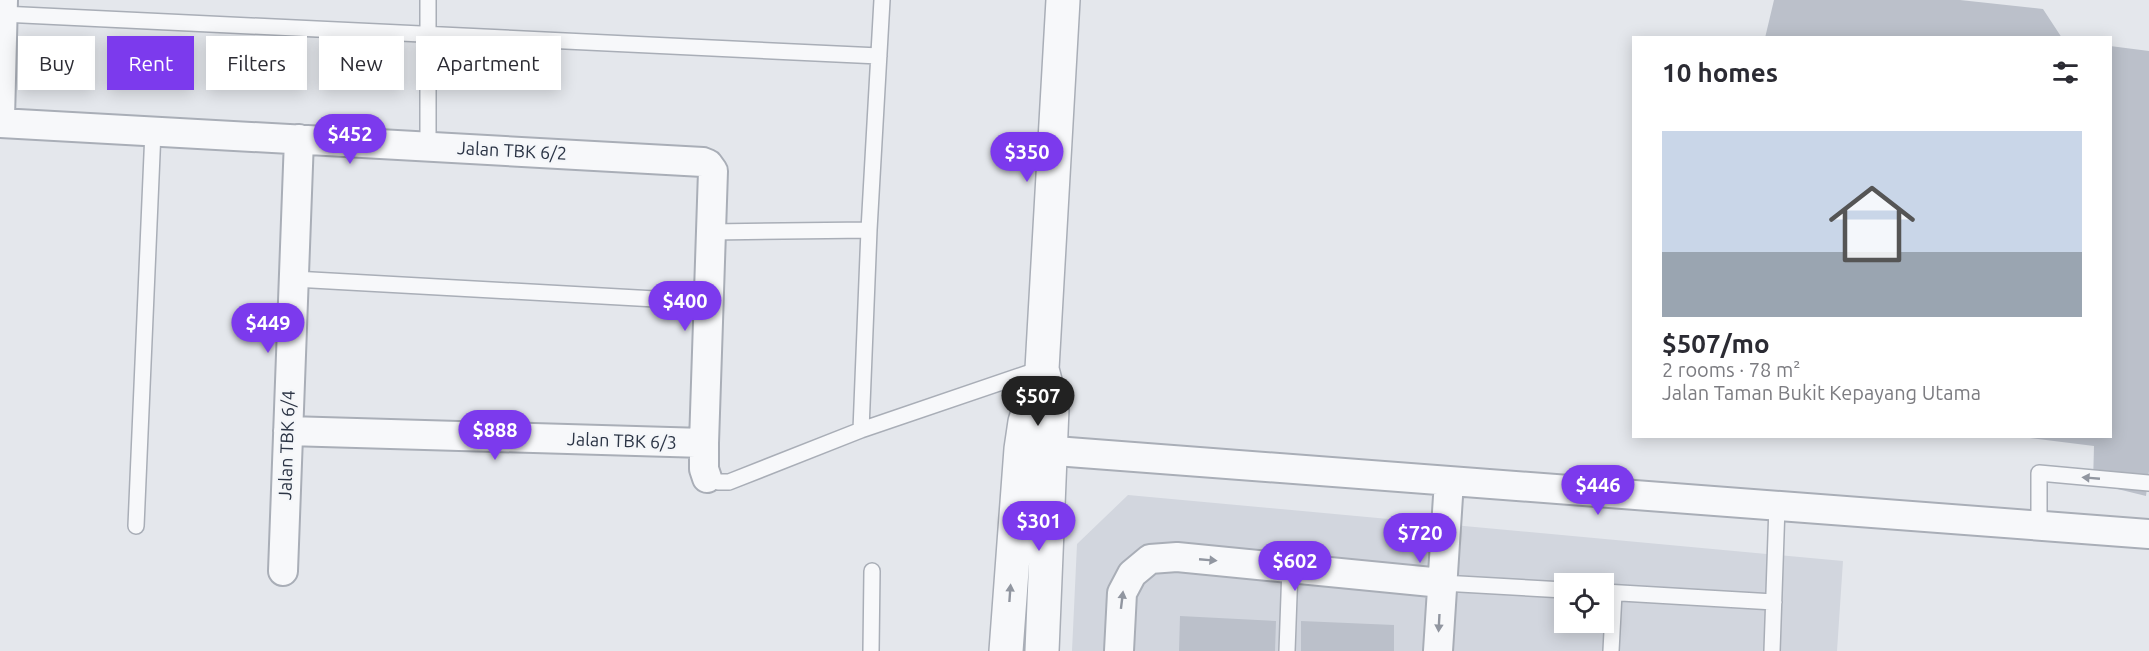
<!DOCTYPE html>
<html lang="en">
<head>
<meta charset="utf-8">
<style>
  body { margin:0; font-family:Ubuntu,sans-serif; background:#f2f2f3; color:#2b2b33; height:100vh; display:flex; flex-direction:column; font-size:22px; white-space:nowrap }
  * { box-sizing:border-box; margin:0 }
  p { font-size:20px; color:#7c7c81 }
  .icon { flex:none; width:33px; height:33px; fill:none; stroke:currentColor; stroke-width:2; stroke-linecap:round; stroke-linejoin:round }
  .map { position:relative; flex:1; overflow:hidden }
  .sheet { position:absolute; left:1632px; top:36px; width:480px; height:402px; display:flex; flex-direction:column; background:#fff; border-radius:0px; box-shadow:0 3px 15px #0003 }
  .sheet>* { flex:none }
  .top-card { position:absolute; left:18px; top:36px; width:570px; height:54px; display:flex; gap:12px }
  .controls { position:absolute; left:1554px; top:573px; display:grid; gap:12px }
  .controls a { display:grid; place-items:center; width:60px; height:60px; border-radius:0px; background:#fff; box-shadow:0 3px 15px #0003; font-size:30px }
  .price { position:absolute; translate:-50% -51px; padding:0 14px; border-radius:21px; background:#7c3aed; color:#fff; font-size:20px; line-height:39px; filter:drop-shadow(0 2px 3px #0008) }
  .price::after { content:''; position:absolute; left:50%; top:36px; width:18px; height:14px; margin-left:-9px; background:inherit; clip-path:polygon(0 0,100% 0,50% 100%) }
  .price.active { background:#222; color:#fff }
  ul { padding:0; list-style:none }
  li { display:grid; align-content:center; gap:12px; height:318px; padding:0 30px }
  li+li { border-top:2px solid #e1e1e2 }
  li span { display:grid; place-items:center; height:186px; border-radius:0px; color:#555 }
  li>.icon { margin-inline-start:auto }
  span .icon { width:108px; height:108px; fill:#fffc; stroke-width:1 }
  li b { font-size:26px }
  h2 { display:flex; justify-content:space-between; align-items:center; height:72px; padding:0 30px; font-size:26px }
  .pill { padding:0 21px; border-radius:0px; background:#fff; box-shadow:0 3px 15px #0003; font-size:21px; line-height:54px }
  .pill.active { background:#7c3aed; color:#fff }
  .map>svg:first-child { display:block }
</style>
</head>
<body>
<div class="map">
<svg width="2149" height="651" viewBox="0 0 2149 651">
  <rect width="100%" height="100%" fill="#e4e7ec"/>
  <path fill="#d2d6de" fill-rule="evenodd" d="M1128 495 1843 561 1837 651H1072L1077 544ZM1564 584H1604V622H1564Z"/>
  <path fill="#bbc0ca" d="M1774 0H1960L2043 9 2062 38H1765Z
    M2110 46 2149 51V471L2146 496 2093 483 2094 446 2030 438 2110 436Z
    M1180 616 1276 621 1275 651H1179Z
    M1301 621 1394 625V651H1301Z"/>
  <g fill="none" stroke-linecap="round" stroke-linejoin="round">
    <defs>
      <path id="service" d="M2 14 879 56
        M428 147V0
        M711 232 869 230
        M294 279 709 302
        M861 430 869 230 882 0
        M707 478 718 482H729L861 430 1040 369
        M136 526 153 131
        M2039 526V473L2149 483
        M1442 583 1564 590
        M1604 592 1774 602
        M871 651 872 571
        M1287 651 1290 568
        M1611 651 1614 593
        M1772 651 1777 506"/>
      <path id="minor" d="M0 118 3 0
        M0 123 703 162 708 164 713 171 704 443V469L707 478
        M288 431 704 443
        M1029 449 2149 534
        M283 571 299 139
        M1119 651 1122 593 1132 574 1150 559 1177 557 1442 583
        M1438 651 1449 481"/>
      <path id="tertiary" d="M1042 369 1052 408 1042 651
        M1006 651 1021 449 1025 422 1042 369 1063 0"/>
    </defs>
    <use href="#service" stroke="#a9aeb7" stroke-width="18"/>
    <use href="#minor" stroke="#a9aeb7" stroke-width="32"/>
    <use href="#tertiary" stroke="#a9aeb7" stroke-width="36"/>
    <use href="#service" stroke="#f7f8fa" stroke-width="15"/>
    <use href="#minor" stroke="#f7f8fa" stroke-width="28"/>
    <use href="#tertiary" stroke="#f7f8fa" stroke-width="33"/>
  </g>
  <defs><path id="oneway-solid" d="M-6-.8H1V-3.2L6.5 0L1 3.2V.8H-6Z" transform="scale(1.5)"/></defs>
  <g fill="#9196a0">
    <use href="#oneway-solid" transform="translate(2091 478) rotate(-175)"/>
    <use href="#oneway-solid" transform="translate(1208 560) rotate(5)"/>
    <use href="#oneway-solid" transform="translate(1010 593) rotate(-86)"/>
    <use href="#oneway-solid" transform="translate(1122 600) rotate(-83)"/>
    <use href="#oneway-solid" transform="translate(1439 623) rotate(93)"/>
  </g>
  <g text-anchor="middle" stroke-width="4.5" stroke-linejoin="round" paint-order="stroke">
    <g font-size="18" fill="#2b3445" stroke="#f4f6f9">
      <text transform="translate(512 151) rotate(3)" y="6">Jalan TBK 6/2</text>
      <text transform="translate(622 441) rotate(2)" y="6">Jalan TBK 6/3</text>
      <text transform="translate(287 445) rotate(-88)" y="6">Jalan TBK 6/4</text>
    </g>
  </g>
</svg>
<div class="controls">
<a><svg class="icon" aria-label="locate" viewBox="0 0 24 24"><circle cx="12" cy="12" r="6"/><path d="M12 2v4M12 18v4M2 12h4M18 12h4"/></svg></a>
</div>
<b class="price" style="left:350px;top:165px">$452</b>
<b class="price" style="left:1027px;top:183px">$350</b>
<b class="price" style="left:685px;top:332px">$400</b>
<b class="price" style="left:268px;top:354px">$449</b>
<b class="price active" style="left:1038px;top:427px">$507</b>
<b class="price" style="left:495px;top:461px">$888</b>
<b class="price" style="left:1598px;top:516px">$446</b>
<b class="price" style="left:1039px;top:552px">$301</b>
<b class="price" style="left:1420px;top:564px">$720</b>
<b class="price" style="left:1295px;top:592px">$602</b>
<div class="top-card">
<a class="pill">Buy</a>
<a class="pill active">Rent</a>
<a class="pill">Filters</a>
<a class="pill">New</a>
<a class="pill">Apartment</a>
</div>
<section class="sheet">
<h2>10 homes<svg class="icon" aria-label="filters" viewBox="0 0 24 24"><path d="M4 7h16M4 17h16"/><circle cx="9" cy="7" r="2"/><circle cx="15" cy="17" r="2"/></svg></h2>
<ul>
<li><span style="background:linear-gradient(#c9d6e8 65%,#9aa5b1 0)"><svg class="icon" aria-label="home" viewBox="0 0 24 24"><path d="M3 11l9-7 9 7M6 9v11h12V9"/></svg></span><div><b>$507/mo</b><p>2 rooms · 78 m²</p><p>Jalan Taman Bukit Kepayang Utama</p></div></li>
</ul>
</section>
</div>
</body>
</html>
